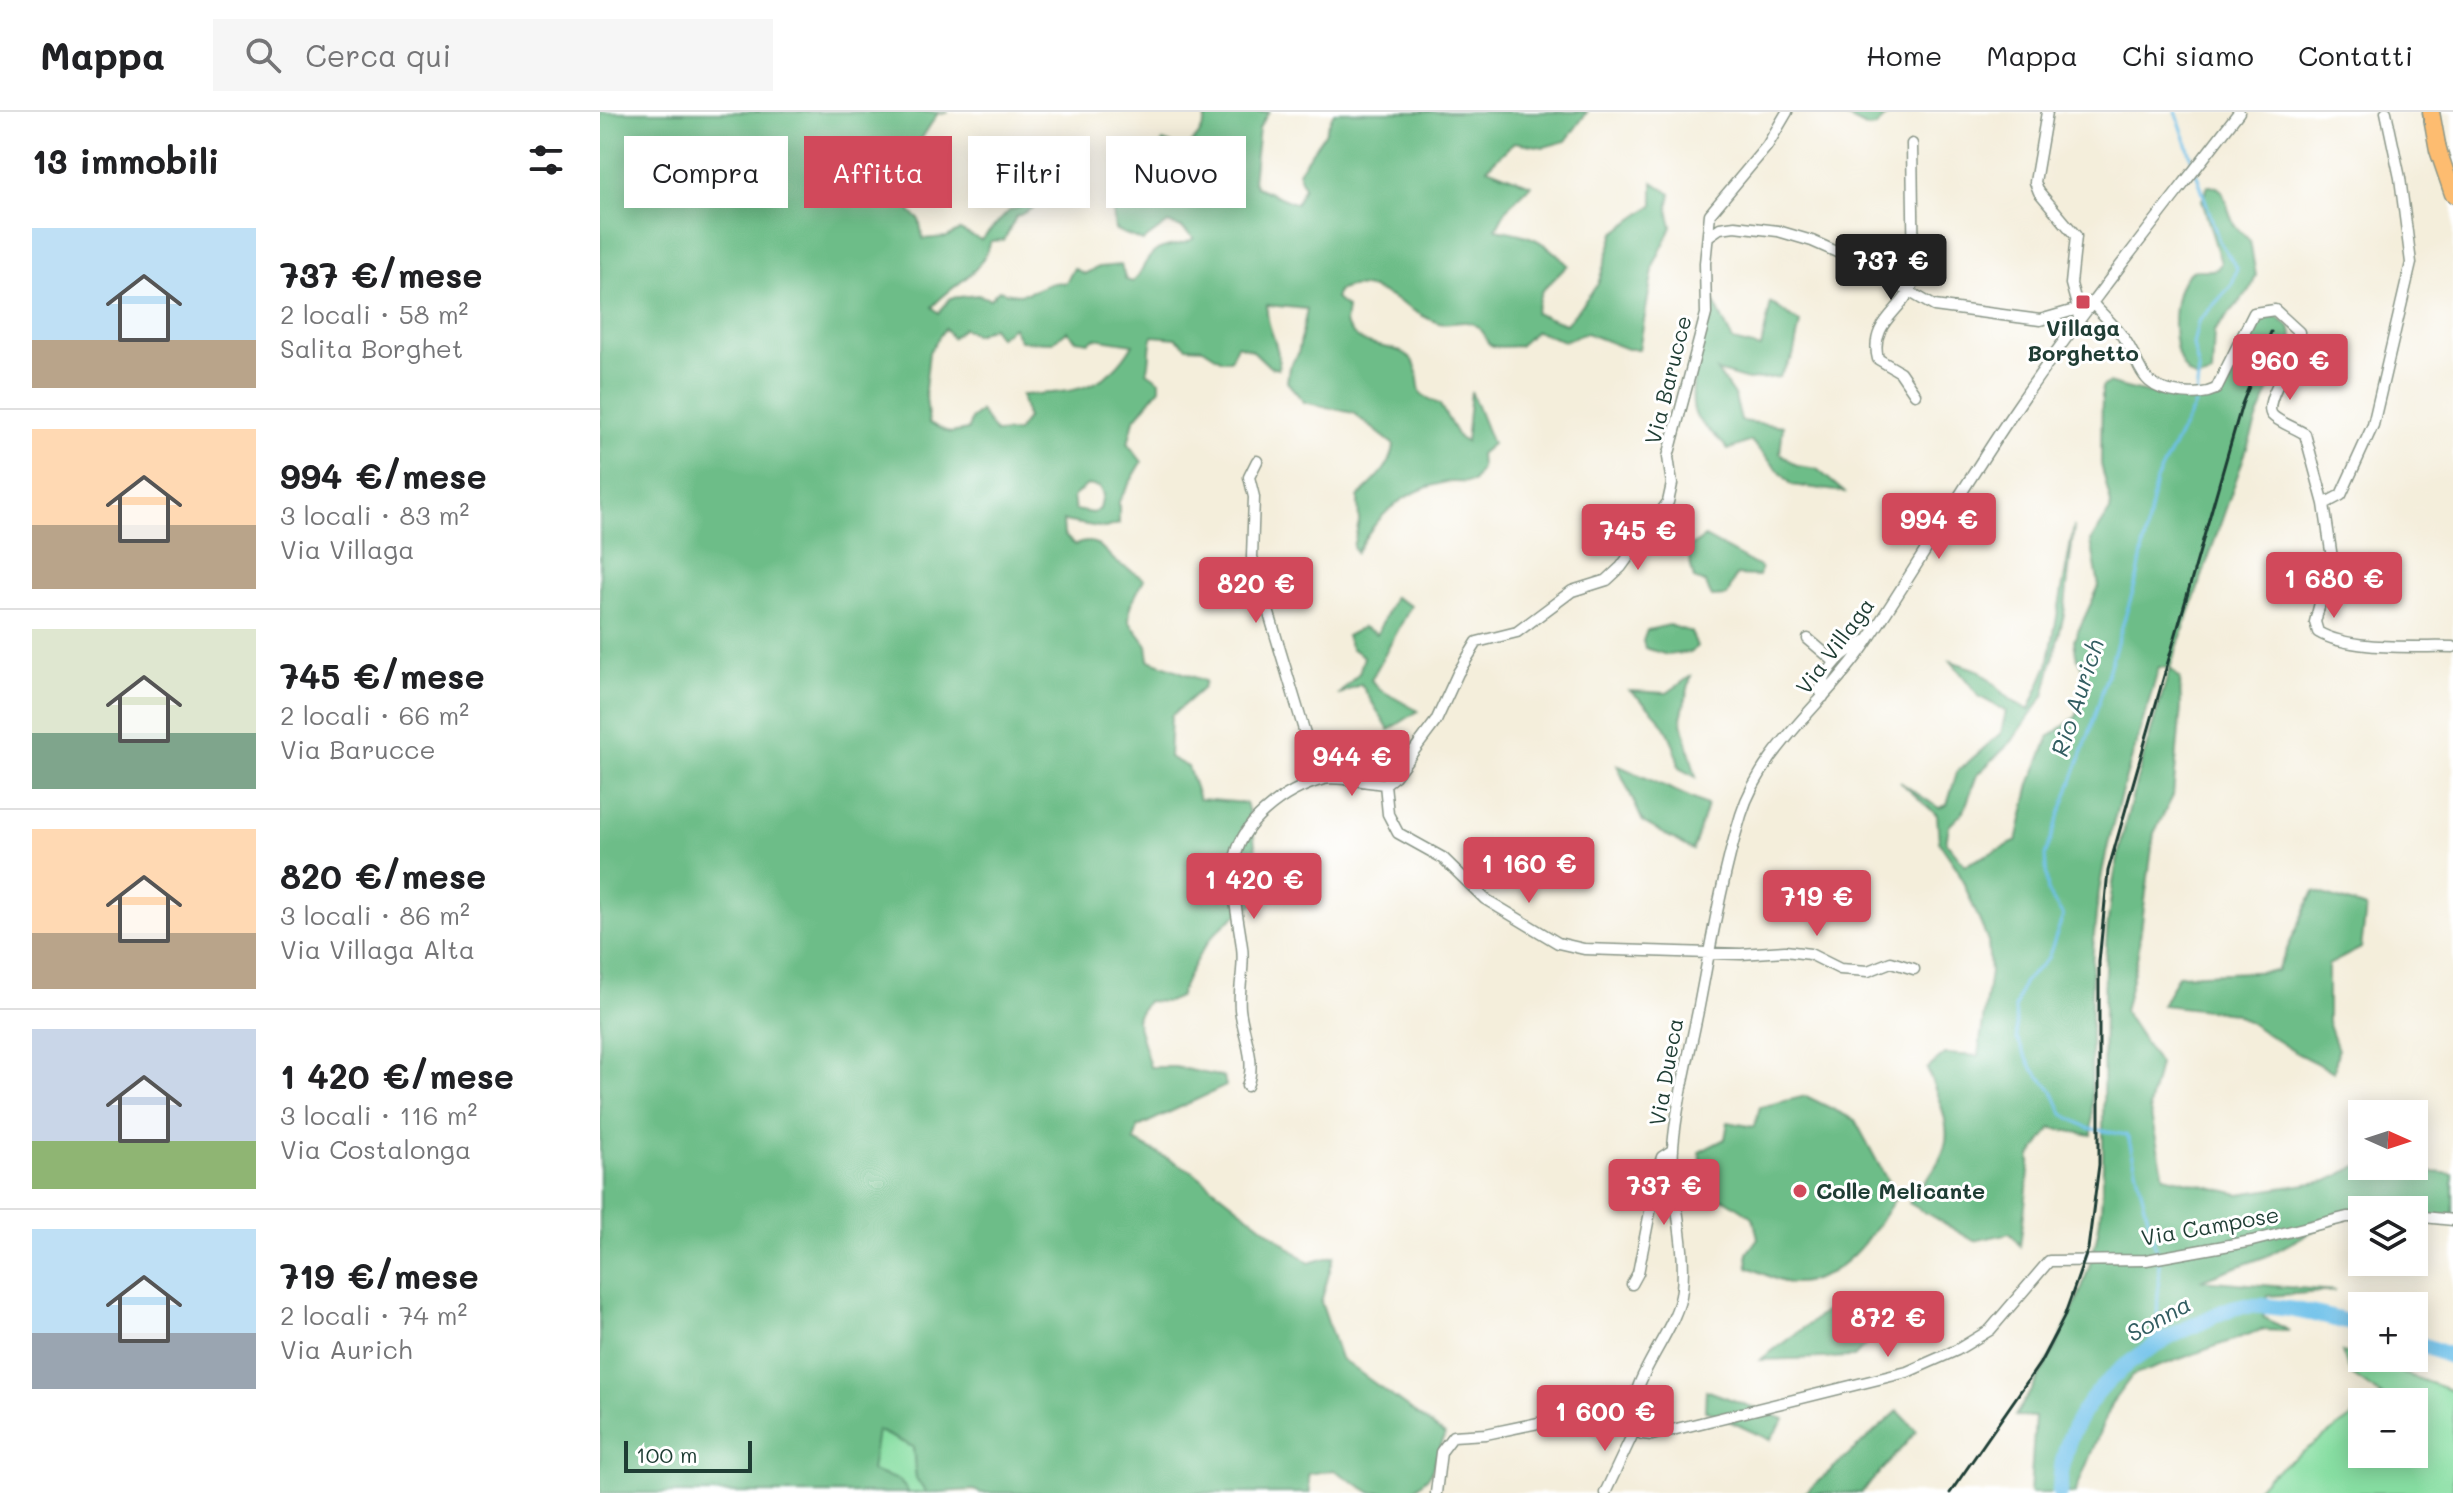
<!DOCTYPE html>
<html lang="it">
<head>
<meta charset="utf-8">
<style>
  body { margin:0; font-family:Mali,sans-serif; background:#f6f6f6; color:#202124; height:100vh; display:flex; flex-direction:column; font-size:30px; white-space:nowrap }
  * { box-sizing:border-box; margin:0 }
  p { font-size:26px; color:#757577 }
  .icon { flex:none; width:44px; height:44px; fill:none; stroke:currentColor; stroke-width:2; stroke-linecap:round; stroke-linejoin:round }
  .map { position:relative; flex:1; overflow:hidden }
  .side { display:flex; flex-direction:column; background:#fff; width:600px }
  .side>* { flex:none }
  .top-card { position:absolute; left:24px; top:24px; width:760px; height:72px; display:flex; gap:16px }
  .needle { width:52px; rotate:93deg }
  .fabs { position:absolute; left:1748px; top:988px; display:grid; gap:16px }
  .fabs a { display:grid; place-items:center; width:80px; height:80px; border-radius:0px; background:#fff; box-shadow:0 4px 20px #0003; font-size:40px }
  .scale { position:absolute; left:24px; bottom:20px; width:128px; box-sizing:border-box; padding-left:8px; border:4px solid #1f3d34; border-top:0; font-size:22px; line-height:28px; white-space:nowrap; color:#1f3d34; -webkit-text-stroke:6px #fff; paint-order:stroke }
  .price { position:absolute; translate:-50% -68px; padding:0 18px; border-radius:8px; background:#d1495b; color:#fff; font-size:26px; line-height:52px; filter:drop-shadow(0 2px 4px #0008) }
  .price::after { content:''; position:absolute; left:50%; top:48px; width:24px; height:18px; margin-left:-12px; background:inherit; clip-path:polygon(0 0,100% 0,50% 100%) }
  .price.active { background:#222; color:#fff }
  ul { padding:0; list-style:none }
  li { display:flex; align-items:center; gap:24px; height:200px; padding:0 32px }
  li+li { border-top:2px solid #e0e0e0 }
  li span { display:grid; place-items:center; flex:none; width:224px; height:160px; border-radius:0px; color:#555 }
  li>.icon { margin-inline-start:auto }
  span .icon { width:96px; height:96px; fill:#fffc; stroke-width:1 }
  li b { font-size:34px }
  h2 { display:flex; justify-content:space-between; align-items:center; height:96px; padding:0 32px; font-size:34px }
  .chip { padding:0 28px; border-radius:0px; background:#fff; box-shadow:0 4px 20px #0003; font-size:28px; line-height:72px }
  .chip.active { background:#d1495b; color:#fff }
  header { display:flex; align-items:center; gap:48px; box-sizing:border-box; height:112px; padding:0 40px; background:#fff; border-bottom:2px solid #e0e0e0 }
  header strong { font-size:38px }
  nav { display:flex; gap:44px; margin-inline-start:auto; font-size:28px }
  .search { width:560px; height:72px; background:#f6f6f6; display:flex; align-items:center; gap:20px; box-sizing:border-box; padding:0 28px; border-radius:0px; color:#757577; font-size:30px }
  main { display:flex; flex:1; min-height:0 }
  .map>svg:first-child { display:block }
</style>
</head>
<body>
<header>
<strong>Mappa</strong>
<div class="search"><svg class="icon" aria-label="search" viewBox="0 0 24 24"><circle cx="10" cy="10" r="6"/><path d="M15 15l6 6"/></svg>Cerca qui</div>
<nav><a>Home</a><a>Mappa</a><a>Chi siamo</a><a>Contatti</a></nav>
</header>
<main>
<section class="side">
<h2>13 immobili<svg class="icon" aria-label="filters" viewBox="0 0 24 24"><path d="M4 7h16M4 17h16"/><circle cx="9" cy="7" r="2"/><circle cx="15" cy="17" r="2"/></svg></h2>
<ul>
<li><span style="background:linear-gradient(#bfe0f5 70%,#b9a48a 0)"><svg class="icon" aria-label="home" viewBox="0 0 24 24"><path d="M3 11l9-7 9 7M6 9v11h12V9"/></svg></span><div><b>737 €/mese</b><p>2 locali · 58 m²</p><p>Salita Borghet</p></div></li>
<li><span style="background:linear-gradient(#ffd9b3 60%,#b9a48a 0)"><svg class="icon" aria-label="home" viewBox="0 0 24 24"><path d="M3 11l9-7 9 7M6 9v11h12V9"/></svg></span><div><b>994 €/mese</b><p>3 locali · 83 m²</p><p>Via Villaga</p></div></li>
<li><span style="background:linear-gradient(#dfe7d0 65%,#7fa58c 0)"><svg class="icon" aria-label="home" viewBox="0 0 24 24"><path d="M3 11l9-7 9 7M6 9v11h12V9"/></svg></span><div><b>745 €/mese</b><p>2 locali · 66 m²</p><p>Via Barucce</p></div></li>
<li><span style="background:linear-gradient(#ffd9b3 65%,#b9a48a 0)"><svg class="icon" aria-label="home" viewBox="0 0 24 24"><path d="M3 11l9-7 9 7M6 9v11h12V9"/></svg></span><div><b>820 €/mese</b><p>3 locali · 86 m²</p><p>Via Villaga Alta</p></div></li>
<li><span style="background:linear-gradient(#c9d6e8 70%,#8fb573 0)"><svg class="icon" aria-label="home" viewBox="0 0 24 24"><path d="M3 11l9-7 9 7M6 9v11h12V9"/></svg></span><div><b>1 420 €/mese</b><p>3 locali · 116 m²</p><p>Via Costalonga</p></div></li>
<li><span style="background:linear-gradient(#bfe0f5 65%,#9aa5b1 0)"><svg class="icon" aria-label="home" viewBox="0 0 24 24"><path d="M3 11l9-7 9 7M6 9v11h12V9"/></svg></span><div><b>719 €/mese</b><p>2 locali · 74 m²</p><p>Via Aurich</p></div></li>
</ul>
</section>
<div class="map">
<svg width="1853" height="1381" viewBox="0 0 1853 1381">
  <rect width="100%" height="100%" fill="#fff"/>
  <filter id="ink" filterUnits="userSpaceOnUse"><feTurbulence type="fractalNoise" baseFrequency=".0125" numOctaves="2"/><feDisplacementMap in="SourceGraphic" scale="16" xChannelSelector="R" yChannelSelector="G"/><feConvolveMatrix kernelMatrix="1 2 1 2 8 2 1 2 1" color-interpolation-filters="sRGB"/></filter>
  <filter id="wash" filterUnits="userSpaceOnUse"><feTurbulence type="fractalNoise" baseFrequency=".006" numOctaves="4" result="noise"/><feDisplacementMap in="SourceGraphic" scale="32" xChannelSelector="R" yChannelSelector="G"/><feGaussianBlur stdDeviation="1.8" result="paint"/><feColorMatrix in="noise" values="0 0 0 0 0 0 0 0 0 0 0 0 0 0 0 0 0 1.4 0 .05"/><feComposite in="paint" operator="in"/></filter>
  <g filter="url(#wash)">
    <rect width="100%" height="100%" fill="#f4eedb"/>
    <path fill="#87dea2" stroke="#538e6b" stroke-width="2" d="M1742 1240 1853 1279V1381H1653L1669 1364 1762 1298V1342H1814V1290H1774L1782 1284 1751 1262Z
      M276 1318 313 1335 316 1366 326 1381H309L299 1368 270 1359Z"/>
    <path fill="#6dbd88" stroke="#467d5e" stroke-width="2" fill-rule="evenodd" d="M0 0H349L338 1 320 29 322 41 311 71 310 100 319 107 323 127 347 125 360 118 381 128 409 99 438 87 433 96 416 105 404 128 391 129C378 167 356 168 332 195L339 201 350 186 378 183 390 187 399 178C434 191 439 167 466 171L474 156 484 162 499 155 521 153 526 168 533 170C543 161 543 148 556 139 568 131 583 135 594 126L582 116 568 111 543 129 515 118 512 88 520 87 525 92 560 77 574 76 580 61 573 57 559 62 551 61V53L563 29 585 37C597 27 606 16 606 0H669L659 16 653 68 656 75 696 92 704 75 698 60 725 21 734 0H987L966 29 944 35 914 30 887 56 931 73 907 96 896 117C932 123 942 127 968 153L941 180 935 201 966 212 998 172 1014 121 1053 93V70L1071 82 1068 97 1072 115 1054 152 1039 237H1027L986 221 964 229 936 219 919 234C872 238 897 227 875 213 865 206 851 214 839 211 806 201 775 161 738 179L735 186 747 196 745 211C762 244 799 227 814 251 819 260 817 272 821 282L840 293 859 326 866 330 871 279 892 332 880 342 881 357 873 370C863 371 852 369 842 371 799 381 776 405 756 441L753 435 759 410 758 385C772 371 793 354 794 333L753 301 704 290 687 270 689 255 698 242 707 197 667 193C665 217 682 233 678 257L670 255 652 238 637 233 630 248H622L603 236 587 235 576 226 553 224C548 234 552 247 547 260L560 269V276L534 308 528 332 542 350 519 389V412L505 416 463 409 464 423 475 433C495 424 502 436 515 449 523 456 535 459 544 467L530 494 529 509 547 533 549 548 605 569 603 576 571 604 569 645 588 655 599 687 646 691C657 722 655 755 665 786 616 811 599 835 579 885L568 890 547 889 536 907 550 955H575L624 965 626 974 538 1015 534 1029 592 1059 709 1151 734 1144 721 1190 740 1246 845 1323 830 1363 810 1381H772L734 1358 708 1362 710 1381H381L373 1378 326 1381 316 1366 313 1335 277 1318 271 1359 299 1368 309 1381H0ZM392 215 399 225 413 215 420 229 453 230 467 219 476 228 489 230 495 226 533 232C506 280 472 280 421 283L427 306 417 320 396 321 380 299 371 307 368 318 350 321 329 311 325 277 329 240 345 216 352 226 363 216 376 223ZM487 373 499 375 503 382 500 397 493 401 475 398 473 385Z
      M1237 0H1311L1286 4 1276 15 1268 16Z
      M1608 74H1616L1622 79 1634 113 1650 129 1656 164 1650 178 1614 219 1612 263 1598 267C1566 259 1568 171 1592 159 1598 156 1609 160 1617 157L1621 151 1602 88Z
      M1113 188 1133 229 1161 236 1171 191 1200 211 1193 244 1179 265 1148 268 1117 259 1135 285 1141 309 1183 314 1180 341 1197 354 1217 357 1244 380 1192 373 1151 329 1128 338C1119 325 1104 316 1097 306 1083 282 1106 216 1113 188Z
      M1676 204 1690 215 1693 226 1659 302 1570 556 1580 567 1581 595 1573 684 1554 721 1537 847 1524 899 1559 952 1549 995 1564 1064 1639 1082 1727 1069 1762 1052H1814L1832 1060 1853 1062V1106L1814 1104V1098L1747 1100 1667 1144 1600 1168 1736 1179 1668 1184 1663 1205 1690 1219 1661 1218 1532 1264 1511 1292 1475 1381H1430L1435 1305 1415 1304C1450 1250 1481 1193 1496 1129 1504 1094 1503 1057 1503 1021 1504 954 1502 887 1507 821 1514 731 1545 642 1570 556L1559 555C1538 629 1511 703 1499 779 1487 859 1492 942 1492 1023L1451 1016 1431 1044 1420 1134 1410 1121 1374 1129 1309 1091C1355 1031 1356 1028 1327 957L1345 942 1378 944 1390 861 1388 829 1358 758 1339 730 1337 703 1300 670 1339 696 1347 693 1357 660 1401 621 1406 599 1380 585 1351 549 1380 559 1412 589 1429 598 1448 553 1474 414 1464 502 1444 584 1412 629 1377 663 1364 699 1349 714 1346 730 1365 753 1417 729 1430 672 1449 625 1476 605 1486 573 1487 566 1476 543 1474 528 1499 474 1491 429 1510 399 1511 392 1501 352 1502 275 1508 271C1544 282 1581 288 1619 284L1658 205Z
      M1105 425 1161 456 1159 464 1136 463 1127 484 1112 485 1105 471 1094 467 1087 437Z
      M794 485 811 494 771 568 779 577 818 599 789 618 761 572 738 583 759 561 764 545 751 536 746 524 763 515 777 522Z
      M1069 513 1091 520 1097 534 1092 540 1067 543 1045 536 1043 529 1047 518Z
      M1091 564 1081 606 1096 665 1079 656C1074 620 1059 601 1030 579L1067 581Z
      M1017 653 1107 693 1093 738 1043 710Z
      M1714 779 1766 796 1761 836 1728 853V910L1738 938 1734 960 1698 942 1634 901 1562 893 1578 863 1677 859Z
      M1206 984 1255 1008 1296 1085C1273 1122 1240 1174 1189 1171 1176 1170 1160 1159 1148 1155L1147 1141 1158 1126 1153 1105 1125 1087 1109 1088 1099 1040 1125 1027 1128 1010 1154 1015 1160 995Z
      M1232 1195 1258 1200 1277 1221 1254 1245 1160 1248Z
      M1106 1278 1184 1307 1170 1328 1105 1298Z
      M1298 1299 1317 1319 1261 1381H1205Z"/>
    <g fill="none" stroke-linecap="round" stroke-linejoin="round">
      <path stroke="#6ec1ea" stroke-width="3" d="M1576 0 1594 53
        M1556 1139 1529 1028 1526 1023 1488 1016 1463 1002 1453 979 1432 956 1417 927 1415 896 1423 871 1448 846 1463 804 1448 781 1445 744 1489 622 1538 463 1556 368 1595 293 1599 258 1593 233 1598 210 1632 173 1637 156 1619 129 1596 60
        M1559 1151 1557 1210 1560 1229"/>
      <path stroke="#6ec1ea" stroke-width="16" d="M1814 1230 1853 1245
        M1460 1381C1459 1296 1526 1243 1597 1212 1609 1207 1623 1198 1636 1195 1670 1189 1729 1205 1762 1214"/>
    </g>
  </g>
  <g filter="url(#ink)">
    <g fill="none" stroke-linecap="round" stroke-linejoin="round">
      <defs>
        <path id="minor" d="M1447 0 1435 70 1439 80 1476 124 1471 172 1478 197
          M1312 32 1314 167C1308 197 1268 208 1278 247L1300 260 1315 282
          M1110 123 1120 116 1135 114 1178 119 1212 129 1255 148 1334 194 1440 208 1478 197 1479 209
          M1493 192C1503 203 1514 213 1523 225 1544 254 1536 275 1580 281 1594 282 1603 283 1616 277L1654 201 1675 198 1699 220C1701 240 1661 288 1672 303 1678 310 1696 316 1705 322L1724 392 1732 446 1715 510 1718 520C1749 539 1816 534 1853 535
          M657 349 649 365 654 385 652 445 710 638 726 665
          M1724 392 1741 383 1773 313 1811 151 1800 66 1786 0
          M1208 527 1235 550
          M1223 585 1220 578C1227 555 1245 538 1267 528
          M785 672 795 664 836 609 858 561 877 530 917 520 972 479 1007 468 1021 455 1068 390 1072 372 1068 345 1106 202 1105 151 1110 102 1167 34 1187 0
          M785 672 788 702 798 721 843 746 885 787 958 831 984 837 1141 842 1185 839 1210 842 1240 857 1268 859 1291 850 1314 857
          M647 974C657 948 643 924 640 897 638 876 645 855 642 835 635 781 618 739 665 699 682 684 702 673 724 667 735 664 771 671 785 672
          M1814 1104 1853 1108
          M1032 1172 1038 1161 1059 1054 1062 1045 1073 1038
          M1036 1315C1020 1273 1078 1222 1082 1177 1087 1129 1070 1082 1073 1035 1077 988 1090 940 1099 894 1111 831 1122 765 1141 703 1161 637 1226 590 1264 534 1317 456 1364 372 1418 294 1487 193 1565 97 1639 0
          M1036 1315 1042 1322 1052 1323 1307 1260 1357 1238 1390 1218 1449 1149 1546 1148 1652 1129 1747 1105H1762
          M836 1381 841 1340 853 1324 886 1322 1034 1291
          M1005 1381 1036 1315"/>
        <path id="highway" d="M1831 0 1838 38 1853 82"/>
      </defs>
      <use href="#minor" stroke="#8a9688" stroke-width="13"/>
      <use href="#highway" stroke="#8a9688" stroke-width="19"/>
      <use href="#minor" stroke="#fff" stroke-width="10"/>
      <use href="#highway" stroke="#fdbc70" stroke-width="16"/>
      <path stroke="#1f3d34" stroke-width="3" d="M1350 1381 1440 1251 1464 1205 1488 1137 1499 1053V850L1508 759 1642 292 1671 220"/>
    </g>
  </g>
  <g fill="#d1495b" stroke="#fff" stroke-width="3">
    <rect x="1475" y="182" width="16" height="16" rx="4"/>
    <circle cx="1200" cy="1079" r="8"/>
  </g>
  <g text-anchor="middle" stroke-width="6" stroke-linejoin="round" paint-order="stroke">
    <g font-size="22" font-weight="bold" fill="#1f3d34" stroke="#fff">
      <text x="1483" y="224">Villaga<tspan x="1483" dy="25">Borghetto</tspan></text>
      <text x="1216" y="1087" text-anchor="start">Colle Melicante</text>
    </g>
    <g font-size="22" fill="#1f3d34" stroke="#fff">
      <text transform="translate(1068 268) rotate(-76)" y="8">Via Barucce</text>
      <text transform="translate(1235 534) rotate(-53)" y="8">Via Villaga</text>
      <text transform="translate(1066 960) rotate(-80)" y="8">Via Dueca</text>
      <text transform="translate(1610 1114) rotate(-10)" y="8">Via Campose</text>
    </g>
    <g font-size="24" font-style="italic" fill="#335e62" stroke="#fff">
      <text transform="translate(1478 586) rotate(-72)" y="8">Rio Aurich</text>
      <text transform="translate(1559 1207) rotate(-29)" y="8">Sonna</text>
    </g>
  </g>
</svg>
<div class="fabs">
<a><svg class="needle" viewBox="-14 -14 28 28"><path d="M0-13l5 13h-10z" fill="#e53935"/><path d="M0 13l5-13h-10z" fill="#757577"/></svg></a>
<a><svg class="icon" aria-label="layers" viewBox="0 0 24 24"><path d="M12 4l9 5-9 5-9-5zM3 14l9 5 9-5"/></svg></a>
<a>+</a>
<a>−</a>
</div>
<div class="scale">100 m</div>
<b class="price active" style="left:1291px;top:190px">737 €</b>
<b class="price" style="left:1690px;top:290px">960 €</b>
<b class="price" style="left:1339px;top:449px">994 €</b>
<b class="price" style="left:1038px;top:460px">745 €</b>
<b class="price" style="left:1734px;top:508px">1 680 €</b>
<b class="price" style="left:656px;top:513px">820 €</b>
<b class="price" style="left:752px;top:686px">944 €</b>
<b class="price" style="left:929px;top:793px">1 160 €</b>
<b class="price" style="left:654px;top:809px">1 420 €</b>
<b class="price" style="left:1217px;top:826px">719 €</b>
<b class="price" style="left:1064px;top:1115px">737 €</b>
<b class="price" style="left:1288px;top:1247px">872 €</b>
<b class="price" style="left:1005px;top:1341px">1 600 €</b>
<div class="top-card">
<a class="chip">Compra</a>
<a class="chip active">Affitta</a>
<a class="chip">Filtri</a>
<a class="chip">Nuovo</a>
</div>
</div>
</main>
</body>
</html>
